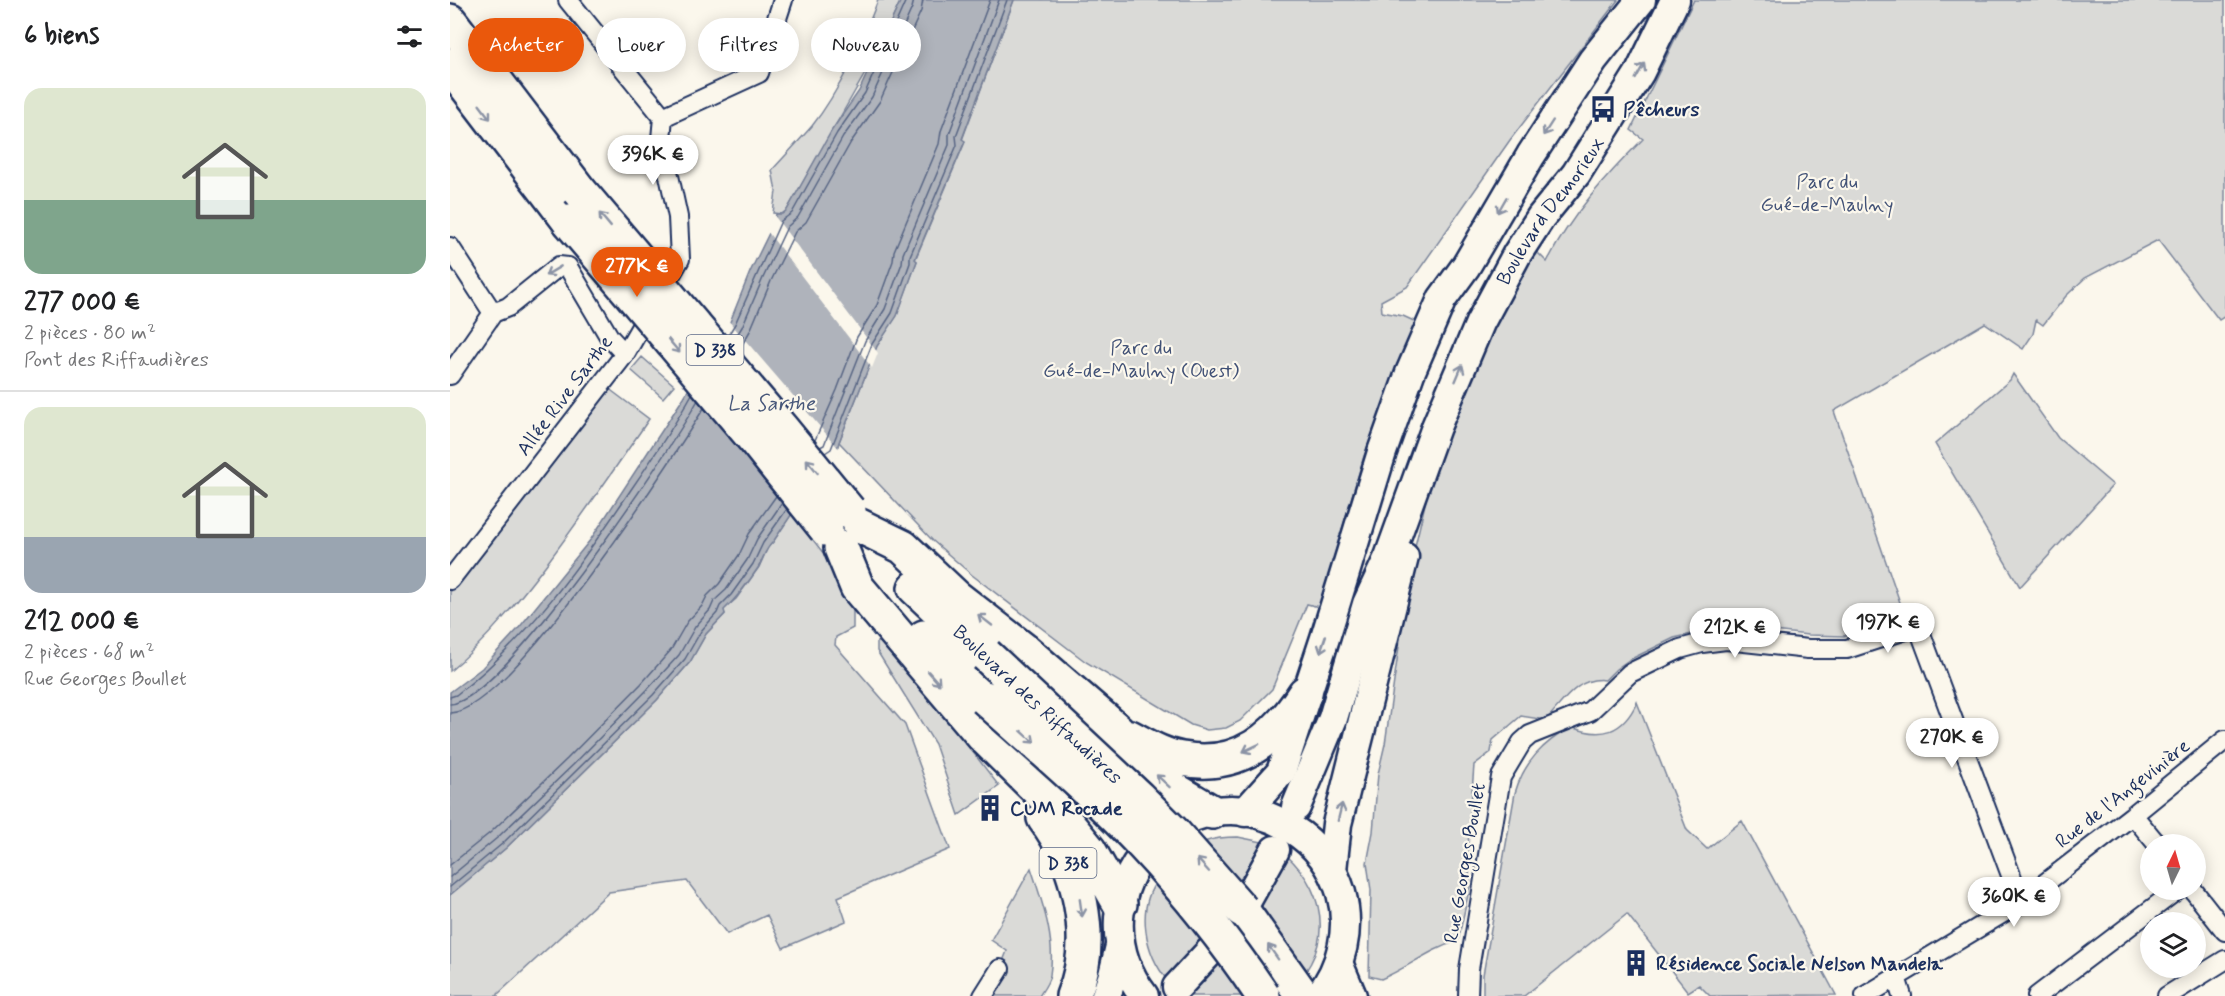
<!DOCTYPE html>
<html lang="fr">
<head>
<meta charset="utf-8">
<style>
  body { margin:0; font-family:Mynerve,sans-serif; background:#f6f6f6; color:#202124; height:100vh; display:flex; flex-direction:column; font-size:22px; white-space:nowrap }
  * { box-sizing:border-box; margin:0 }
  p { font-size:20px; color:#757577 }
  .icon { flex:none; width:33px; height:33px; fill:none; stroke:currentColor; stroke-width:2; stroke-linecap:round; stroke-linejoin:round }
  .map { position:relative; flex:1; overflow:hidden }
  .drawer { display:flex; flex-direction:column; background:#fff; width:450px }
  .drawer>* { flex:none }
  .top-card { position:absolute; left:18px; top:18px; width:570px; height:54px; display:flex; gap:12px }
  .needle { width:39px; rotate:5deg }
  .buttons { position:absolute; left:1690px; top:834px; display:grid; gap:12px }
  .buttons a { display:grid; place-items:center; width:66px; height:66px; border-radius:50%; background:#fff; box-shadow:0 3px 15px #0003; font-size:30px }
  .price { position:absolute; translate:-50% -51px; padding:0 14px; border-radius:21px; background:#fff; color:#222; font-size:20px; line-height:39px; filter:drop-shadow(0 2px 3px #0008) }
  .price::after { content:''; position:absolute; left:50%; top:36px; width:18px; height:14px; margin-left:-9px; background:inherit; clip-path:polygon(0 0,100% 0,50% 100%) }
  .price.active { background:#ea580c; color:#fff }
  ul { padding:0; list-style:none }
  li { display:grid; align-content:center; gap:12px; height:318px; padding:0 24px }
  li+li { border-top:2px solid #e0e0e0 }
  li span { display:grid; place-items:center; height:186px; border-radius:18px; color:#555 }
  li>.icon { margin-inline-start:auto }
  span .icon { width:108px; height:108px; fill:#fffc; stroke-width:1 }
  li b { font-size:26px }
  h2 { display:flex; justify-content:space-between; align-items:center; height:72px; padding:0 24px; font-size:26px }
  .tag { padding:0 21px; border-radius:27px; background:#fff; box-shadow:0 3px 15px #0003; font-size:21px; line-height:54px }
  .tag.active { background:#ea580c; color:#fff }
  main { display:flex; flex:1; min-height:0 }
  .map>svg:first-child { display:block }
</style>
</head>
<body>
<main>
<section class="drawer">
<h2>6 biens<svg class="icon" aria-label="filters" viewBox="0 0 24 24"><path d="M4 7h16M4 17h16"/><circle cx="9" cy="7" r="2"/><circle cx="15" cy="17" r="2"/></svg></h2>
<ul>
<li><span style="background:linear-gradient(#dfe7d0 60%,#7fa58c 0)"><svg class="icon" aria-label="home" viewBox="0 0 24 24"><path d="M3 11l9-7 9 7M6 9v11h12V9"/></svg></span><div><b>277 000 €</b><p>2 pièces · 80 m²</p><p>Pont des Riffaudières</p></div></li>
<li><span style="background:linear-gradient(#dfe7d0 70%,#9aa5b1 0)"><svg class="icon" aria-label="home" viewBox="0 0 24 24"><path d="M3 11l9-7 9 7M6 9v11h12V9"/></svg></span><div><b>212 000 €</b><p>2 pièces · 68 m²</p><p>Rue Georges Boullet</p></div></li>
</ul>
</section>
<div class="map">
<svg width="1775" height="996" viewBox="0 0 1775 996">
  <rect width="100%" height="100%" fill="#fbf7ec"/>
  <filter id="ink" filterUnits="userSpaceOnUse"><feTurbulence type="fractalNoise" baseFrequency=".0167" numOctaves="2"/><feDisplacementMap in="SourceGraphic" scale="12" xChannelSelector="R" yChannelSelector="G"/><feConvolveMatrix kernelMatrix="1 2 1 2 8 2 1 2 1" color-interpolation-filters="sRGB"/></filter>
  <g filter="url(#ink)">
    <path fill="#dadad7" stroke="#7a849a" stroke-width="1.5" d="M428 0H451L425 56 337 210 332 214 323 213 326 191 322 170C335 156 349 141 362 126 389 92 413 40 428 0Z
      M564 0H1168L1060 140 957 287 931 301 932 312 953 316 966 322 914 456 869 607 857 604 822 689 790 721 776 728 757 730 741 725 636 662 522 575 483 541 389 442 427 346 447 315 467 261 465 260 515 142 512 140Z
      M1244 0H1775V316L1769 320 1708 240 1635 278 1616 296 1593 325 1586 320 1583 334 1573 349 1535 323 1384 411 1455 617 1394 636 1358 635 1278 626 1224 638 1179 660 1166 669 1155 680C1128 676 1113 702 1096 720L1071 716 1043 740 1041 752 1024 765 1018 847 1020 886 1008 941C979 949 958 968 931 979L919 976 921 890 917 863 923 832 928 774 935 744 961 563 990 441 1040 326 1086 251 1097 262C1121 215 1156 176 1193 139L1181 130Z
      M192 357 224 385 213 398 181 370Z
      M1563 374 1608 438 1663 485 1570 587 1485 444 1560 380Z
      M158 388 199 419C166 467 133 515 98 562 68 601 38 639 0 671V592Z
      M342 513 403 591V628L386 637 385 645 455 725 500 849 388 897 396 921 333 948 317 915 277 934 237 881 159 892 48 994V996H0V895L56 848 207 700 240 662 256 634 275 614 273 610 286 599 309 567 318 547 323 542Z
      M433 641 492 712 549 786 509 815 485 744 427 651V642Z
      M1187 702 1237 830 1257 849 1292 821 1386 995 1260 996 1249 985 1238 992 1177 914 1074 996H1033V975L1065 793C1074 762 1093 743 1121 727 1152 739 1173 733 1187 702Z
      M788 837 817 843 772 921 718 981C695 954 685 908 709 878 714 871 723 865 730 859 751 841 760 837 788 837Z
      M835 854C882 896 883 957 832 996H734Z
      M581 868C592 902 606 939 600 975 599 982 593 990 589 996H532L550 969 557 951 541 940Z"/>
    <path fill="#afb3bb" stroke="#747e96" stroke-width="1.5" d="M451 0H564L512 139 515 141 465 259 467 261 447 316 427 346 389 442 386 454 350 476 360 487 323 542C315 549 313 559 308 568 298 583 287 598 274 610L275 614 256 634 240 662 207 700 56 848 0 895V692L32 668 68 629 141 539 234 397 280 322 300 272 324 223 326 214H332L337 210 382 130 409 91Z"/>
    <path fill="#fbf7ec" d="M323 214 428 353 422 368 317 231Z
      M277 319 390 450 388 456 354 477 362 488 344 516 237 386Z"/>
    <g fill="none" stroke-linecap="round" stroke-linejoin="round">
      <path stroke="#566483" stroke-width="1.5" d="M277 337 285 324 331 221 342 213 387 133 415 93 456 0
        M282 343 292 327 313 278 337 227 348 217 393 137 422 97 462 8 464 0
        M289 350 300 331 321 281 345 232 356 222 401 142 430 101 471 11 473 0
        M365 440 387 390 407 337 427 305 443 261 444 251 489 144 491 131 540 0
        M370 447 374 445 415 341 435 309 452 263 453 254 499 145V134L549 0
        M375 453 381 449 422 344 442 313 460 263V256L507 145 506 136 557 0
        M0 697 6 695C77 641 131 564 180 491 202 459 224 427 242 394
        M0 704C52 702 219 452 248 400
        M0 713C59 711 220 462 254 408
        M0 865 41 832 117 759 191 684 221 650 237 622 252 606 257 596 269 584 289 555 299 534 326 496
        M0 877 47 838 123 765 197 690 229 655 245 627 260 610 264 601 276 590 297 560 307 539 332 503
        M0 887 52 844 203 695 235 659 251 631 267 613 270 606 281 595 303 564 313 543 337 509"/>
      <defs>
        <path id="street" d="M118 0 213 117 309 73 333 0
          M0 247 43 313
          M43 313 58 307 109 266 118 267 160 338 175 354
          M0 375 43 313
          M0 580 175 354 230 259 228 217 211 139 213 117
          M1683 815 1707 844
          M1743 890 1775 931
          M1446 977 1452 996
          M533 996 550 969
          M1018 996 1019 969 1051 777 1072 742 1080 735 1140 711 1180 673 1230 649 1252 643 1276 640 1358 649H1397L1468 626 1565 886 1568 904
          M1415 996 1568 904 1683 815 1775 740
          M1587 996 1727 890
          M1717 996 1775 960"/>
        <g id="primary">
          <path id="s1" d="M846 807 883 718 917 604 939 557 986 427 1030 323 1067 254 1091 217 1126 174 1190 72 1225 0"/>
          <path d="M795 812 831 772 875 638 932 452 960 373 992 299 1016 266 1081 155 1143 60 1191 0"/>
          <path d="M882 870 887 824 954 557"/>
          <path d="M888 963 902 996"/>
          <path d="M727 987 781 929 825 850"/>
          <path d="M656 996 663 975 670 946"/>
          <path d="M694 996C616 895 734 760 842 829 866 844 883 866 891 893 901 929 892 967 869 996"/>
        </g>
        <path id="highway" d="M0 21 129 190
          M0 65 119 221
          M410 526 453 547 506 597 574 650 668 731 701 769 720 787 762 812
          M391 548 407 587 533 736 597 799 639 850 670 904
          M465 588 536 655
          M474 637 535 698
          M680 737C697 746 713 756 732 759 789 770 827 737 855 693
          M594 818C629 863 647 942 623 996
          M792 910 853 996"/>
      </defs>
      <use href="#street" stroke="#1b2f5e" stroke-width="22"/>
      <use href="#primary" stroke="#1b2f5e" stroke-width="33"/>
      <use href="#highway" stroke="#1b2f5e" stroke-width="38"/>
      <use href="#street" stroke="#fbf7ec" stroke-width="18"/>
      <use href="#primary" stroke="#fbf7ec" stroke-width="28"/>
      <use href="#highway" stroke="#fbf7ec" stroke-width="33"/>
      <defs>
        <path id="highway-bridge" d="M129 190 332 429 399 511
          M119 221 304 439 376 529
          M536 655 688 797 724 833 792 910
          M535 698C588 746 644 793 693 845 737 892 777 942 813 996"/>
      </defs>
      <use href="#highway-bridge" stroke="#1b2f5e" stroke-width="38" stroke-linecap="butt"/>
      <use href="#highway-bridge" stroke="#fbf7ec" stroke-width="33"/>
    </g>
    <defs><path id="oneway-shaft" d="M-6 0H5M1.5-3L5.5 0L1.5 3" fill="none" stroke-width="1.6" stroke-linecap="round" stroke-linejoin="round" transform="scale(1.5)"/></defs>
    <g stroke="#8b93a5">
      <use href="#oneway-shaft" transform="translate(1190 71) rotate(-61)"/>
      <use href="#oneway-shaft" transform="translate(35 112) rotate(53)"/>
      <use href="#oneway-shaft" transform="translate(1098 128) rotate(123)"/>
      <use href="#oneway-shaft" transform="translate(1052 205) rotate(120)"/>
      <use href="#oneway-shaft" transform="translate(155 220) rotate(-130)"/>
      <use href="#oneway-shaft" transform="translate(103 271) rotate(149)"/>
      <use href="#oneway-shaft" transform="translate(224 346) rotate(50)"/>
      <use href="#oneway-shaft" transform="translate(1009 373) rotate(-67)"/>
      <use href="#oneway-shaft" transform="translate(362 466) rotate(-129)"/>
      <use href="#oneway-shaft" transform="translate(535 620) rotate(-142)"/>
      <use href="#oneway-shaft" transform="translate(873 644) rotate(109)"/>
      <use href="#oneway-shaft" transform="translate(484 678) rotate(49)"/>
      <use href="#oneway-shaft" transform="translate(578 737) rotate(42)"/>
      <use href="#oneway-shaft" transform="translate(801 748) rotate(155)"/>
      <use href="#oneway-shaft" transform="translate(713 781) rotate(-137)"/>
      <use href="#oneway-shaft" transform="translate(890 812) rotate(-76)"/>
      <use href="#oneway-shaft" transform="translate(753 865) rotate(-132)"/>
      <use href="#oneway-shaft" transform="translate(631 908) rotate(82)"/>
      <use href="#oneway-shaft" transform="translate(823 952) rotate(-125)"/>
    </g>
  </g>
  <defs>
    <symbol id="bus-bare" viewBox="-9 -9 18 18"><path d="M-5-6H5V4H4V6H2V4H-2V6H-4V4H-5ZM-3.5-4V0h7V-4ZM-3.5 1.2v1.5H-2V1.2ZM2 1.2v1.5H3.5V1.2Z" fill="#1b2f5e" stroke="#fbf7ec" stroke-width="2.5" paint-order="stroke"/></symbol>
    <symbol id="building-bare" viewBox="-9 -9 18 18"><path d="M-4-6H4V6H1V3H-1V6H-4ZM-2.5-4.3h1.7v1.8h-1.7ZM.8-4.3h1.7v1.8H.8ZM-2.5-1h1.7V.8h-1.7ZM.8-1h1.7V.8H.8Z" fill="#1b2f5e" stroke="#fbf7ec" stroke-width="2.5" paint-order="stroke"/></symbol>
  </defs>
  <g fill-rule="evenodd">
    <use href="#bus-bare" x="1134" y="90" width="38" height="38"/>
    <use href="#building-bare" x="521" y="789" width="38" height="38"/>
    <use href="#building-bare" x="1167" y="944" width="38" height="38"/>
  </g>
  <g text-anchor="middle" stroke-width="4.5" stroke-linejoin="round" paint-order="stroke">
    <g fill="#fbf7ec" stroke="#5e6b89" stroke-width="1.5">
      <rect x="236.5" y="335" width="57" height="30" rx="4.5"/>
      <rect x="589.5" y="848" width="57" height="30" rx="4.5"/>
    </g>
    <g font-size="18" font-weight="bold" fill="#1b2f5e">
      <text x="265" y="356">D 338</text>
      <text x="618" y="869">D 338</text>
    </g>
    <g font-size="20" font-weight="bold" fill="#1b2f5e" stroke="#fbf7ec" text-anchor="start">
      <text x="1173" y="116">Pêcheurs</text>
      <text x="560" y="815">CUM Rocade</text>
      <text x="1206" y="970">Résidence Sociale Nelson Mandela</text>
    </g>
    <g font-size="20" fill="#415176" stroke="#fbf7ec">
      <text x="1377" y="188">Parc du<tspan x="1377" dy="23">Gué-de-Maulny</tspan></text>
      <text x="691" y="354">Parc du<tspan x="691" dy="23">Gué-de-Maulny (Ouest)</tspan></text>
    </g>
    <g font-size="20" fill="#1b2f5e" stroke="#fbf7ec">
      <text dy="7" stroke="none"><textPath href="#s1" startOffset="651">Boulevard Demorieux</textPath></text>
      <text transform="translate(114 395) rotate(-53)" y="7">Allée Rive Sarthe</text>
      <text transform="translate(588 704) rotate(43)" y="7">Boulevard des Riffaudières</text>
      <text transform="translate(1672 793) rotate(-38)" y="7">Rue de l'Angevinière</text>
      <text transform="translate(1014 863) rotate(-80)" y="7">Rue Georges Boullet</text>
    </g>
    <g font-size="21" font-style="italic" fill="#47577a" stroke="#fbf7ec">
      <text x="321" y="410">La Sarthe</text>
    </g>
  </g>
</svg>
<div class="buttons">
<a><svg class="needle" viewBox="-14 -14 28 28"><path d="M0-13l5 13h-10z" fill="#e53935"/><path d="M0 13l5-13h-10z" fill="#757577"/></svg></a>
<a><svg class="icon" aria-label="layers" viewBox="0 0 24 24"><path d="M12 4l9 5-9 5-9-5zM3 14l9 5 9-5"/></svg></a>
</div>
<b class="price" style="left:203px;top:186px">396K €</b>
<b class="price active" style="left:187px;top:298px">277K €</b>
<b class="price" style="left:1438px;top:654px">197K €</b>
<b class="price" style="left:1285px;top:659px">212K €</b>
<b class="price" style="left:1502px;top:769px">270K €</b>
<b class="price" style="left:1564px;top:928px">360K €</b>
<div class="top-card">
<a class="tag active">Acheter</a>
<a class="tag">Louer</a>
<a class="tag">Filtres</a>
<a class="tag">Nouveau</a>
</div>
</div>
</main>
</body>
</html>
